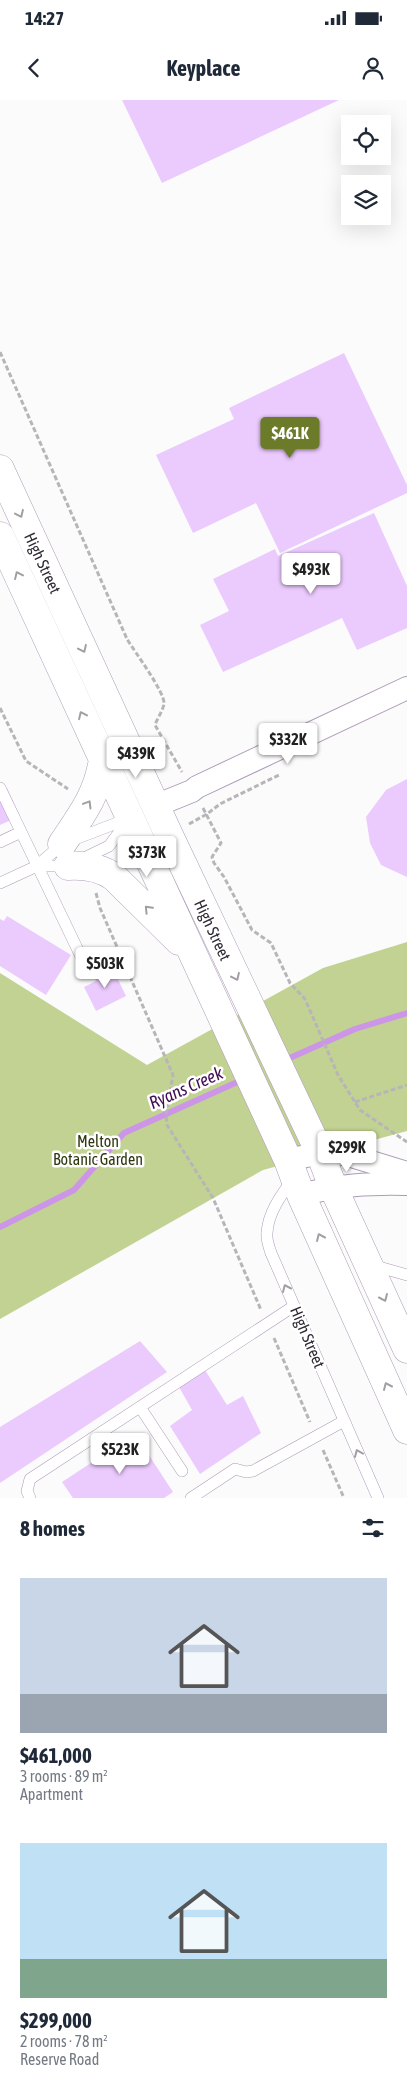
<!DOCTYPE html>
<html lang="en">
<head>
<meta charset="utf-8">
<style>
  body { margin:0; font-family:"Asap Condensed",sans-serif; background:#f6f6f7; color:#1f2937; height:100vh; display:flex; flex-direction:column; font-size:19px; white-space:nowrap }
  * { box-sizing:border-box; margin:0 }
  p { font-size:16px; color:#747a83 }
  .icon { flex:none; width:28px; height:28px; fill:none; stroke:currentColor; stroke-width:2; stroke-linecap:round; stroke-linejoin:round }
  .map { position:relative; height:1398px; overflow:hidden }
  .side { display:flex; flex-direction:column; background:#fff; flex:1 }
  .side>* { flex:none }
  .tools { position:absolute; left:341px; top:15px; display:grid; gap:10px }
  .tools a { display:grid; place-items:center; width:50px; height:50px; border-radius:0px; background:#fff; box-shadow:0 5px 20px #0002; font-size:25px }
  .price { position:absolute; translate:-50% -42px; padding:0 11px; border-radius:5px; background:#fff; color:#222; font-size:16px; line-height:32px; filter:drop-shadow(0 1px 2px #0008) }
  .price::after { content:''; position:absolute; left:50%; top:30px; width:15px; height:11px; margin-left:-8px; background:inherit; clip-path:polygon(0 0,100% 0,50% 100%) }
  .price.selected { background:#6b7b2a; color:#fff }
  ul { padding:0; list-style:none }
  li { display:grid; align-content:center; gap:10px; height:265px; padding:0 20px }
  li span { display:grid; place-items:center; height:155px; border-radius:0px; color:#555 }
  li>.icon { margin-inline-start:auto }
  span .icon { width:90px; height:90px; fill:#fffc; stroke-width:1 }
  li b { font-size:21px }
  h2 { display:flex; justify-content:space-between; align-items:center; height:60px; padding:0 20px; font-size:21px }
  .status { display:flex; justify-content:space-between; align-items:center; height:35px; padding:0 25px; background:#fff; direction:ltr }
  .status svg { height:14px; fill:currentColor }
  header { display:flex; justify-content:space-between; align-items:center; height:65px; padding:0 20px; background:#fff; font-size:22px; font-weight:700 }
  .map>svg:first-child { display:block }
</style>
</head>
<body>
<div class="status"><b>14:27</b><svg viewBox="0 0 49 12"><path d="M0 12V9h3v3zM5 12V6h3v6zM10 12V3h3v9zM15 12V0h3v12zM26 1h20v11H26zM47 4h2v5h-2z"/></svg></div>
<header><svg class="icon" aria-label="back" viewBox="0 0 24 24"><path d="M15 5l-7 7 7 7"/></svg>Keyplace<svg class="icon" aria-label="person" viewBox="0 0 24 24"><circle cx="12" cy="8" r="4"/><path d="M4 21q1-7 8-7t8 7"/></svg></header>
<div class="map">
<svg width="407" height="1398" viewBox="0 0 407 1398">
  <rect width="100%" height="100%" fill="#fbfbfb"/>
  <path fill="#c2d292" d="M407 842V1031L263 1070 0 1219V873L147 965 323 868Z"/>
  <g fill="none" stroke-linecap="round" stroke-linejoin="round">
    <path stroke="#cc95e7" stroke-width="6" d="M283 961 355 929 407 913
      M0 1127 74 1090 124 1033 244 979"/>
  </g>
  <path fill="#ebcafd" d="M122 0H339L162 83Z
    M344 253 407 385V393L280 453 256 403 193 433 156 355 234 319 229 308Z
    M374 413 407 486V528L357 550 342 518 223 572 200 525 229 511 213 479 275 449 278 456Z
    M407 679V777L381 765 370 743 366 717 386 690Z
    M7 688 20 716 0 725V692Z
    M7 816 71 855 46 895 0 866V819L4 821Z
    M112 867 126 896 96 911 84 887 96 881 93 876Z
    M140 1241 167 1272 0 1383V1327Z
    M205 1270 227 1305 243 1296 261 1333 200 1374 170 1326 192 1310 179 1287Z
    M135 1334 173 1392 164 1398H73L62 1382Z"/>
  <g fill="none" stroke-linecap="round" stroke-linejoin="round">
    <defs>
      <path id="lane" d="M0 688 88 871
        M0 742 21 732
        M37 766H68L109 746 129 719
        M0 783 37 766 62 744 130 718
        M293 1079C281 1095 268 1113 267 1133 266 1139 269 1147 271 1153L378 1398
        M373 1162 379 1167 407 1175
        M140 1307 182 1371
        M30 1398 27 1391 30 1379 294 1206
        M191 1398 235 1369 246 1372 253 1371 344 1321"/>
      <path id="street" d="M155 706 192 691 197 687 407 588
        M288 1060 320 1053 345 1054 407 1073
        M301 1095C338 1085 369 1083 407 1084"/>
      <path id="secondary" d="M0 369 169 735 320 1053 333 1087 407 1249
        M0 436 288 1060 301 1095 407 1330
        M62 744C81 716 98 694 103 659
        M68 766C85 765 100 767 114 777L179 841"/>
    </defs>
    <use href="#lane" stroke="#ae9bb8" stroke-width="12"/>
    <use href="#street" stroke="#ae9bb8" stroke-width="24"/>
    <use href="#secondary" stroke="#ae9bb8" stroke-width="29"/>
    <path stroke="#b7b5b9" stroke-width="3" stroke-dasharray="5 2.5" stroke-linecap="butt" d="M0 252 127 539C134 551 165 592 164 604 163 610 157 619 155 625L182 672
      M0 608 26 661 68 689
      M203 708 221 743 212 757 214 763 224 777 252 830 271 843 290 883 305 899 338 975 360 1010 407 1042
      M189 724 207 714 220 704 279 675
      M96 793 100 808 173 975 166 1014 167 1025 213 1098 261 1210
      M355 1002 407 985
      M274 1238 310 1322
      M323 1350 344 1398"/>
    <use href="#lane" stroke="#fff" stroke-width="11"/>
    <use href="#street" stroke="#fff" stroke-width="22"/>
    <use href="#secondary" stroke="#fff" stroke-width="28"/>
  </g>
  <defs><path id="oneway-chevron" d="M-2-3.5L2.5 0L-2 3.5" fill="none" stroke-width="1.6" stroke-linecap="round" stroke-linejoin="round" transform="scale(1.25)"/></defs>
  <g stroke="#a29fa4">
    <use href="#oneway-chevron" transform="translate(20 414) rotate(65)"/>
    <use href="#oneway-chevron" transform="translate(18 475) rotate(-115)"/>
    <use href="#oneway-chevron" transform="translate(83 549) rotate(65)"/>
    <use href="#oneway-chevron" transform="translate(82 615) rotate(-115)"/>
    <use href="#oneway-chevron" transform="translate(88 704) rotate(-59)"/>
    <use href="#oneway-chevron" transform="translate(148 809) rotate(-134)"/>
    <use href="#oneway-chevron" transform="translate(236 877) rotate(65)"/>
    <use href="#oneway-chevron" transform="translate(320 1137) rotate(-114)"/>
    <use href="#oneway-chevron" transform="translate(286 1188) rotate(-114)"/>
    <use href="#oneway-chevron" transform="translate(384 1198) rotate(66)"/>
    <use href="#oneway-chevron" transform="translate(387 1286) rotate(-114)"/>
    <use href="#oneway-chevron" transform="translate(358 1353) rotate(-113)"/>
  </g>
  <g text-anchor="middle" stroke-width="5" stroke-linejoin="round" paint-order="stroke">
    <g font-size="16" fill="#312935" stroke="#fff">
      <text transform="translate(43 463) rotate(65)" y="6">High Street</text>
      <text transform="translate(213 830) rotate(65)" y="6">High Street</text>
      <text transform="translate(308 1237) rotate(67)" y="6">High Street</text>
    </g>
    <g font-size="16" fill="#2f370e" stroke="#fff">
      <text x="98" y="1047">Melton<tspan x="98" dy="18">Botanic Garden</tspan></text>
    </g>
    <g font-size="18" font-style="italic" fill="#400b55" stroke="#fff">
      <text transform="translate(186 988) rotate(-24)" y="6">Ryans Creek</text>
    </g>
  </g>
</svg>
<div class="tools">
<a><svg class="icon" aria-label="locate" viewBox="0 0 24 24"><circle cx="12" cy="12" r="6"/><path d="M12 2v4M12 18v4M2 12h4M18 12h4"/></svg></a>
<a><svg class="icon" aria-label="layers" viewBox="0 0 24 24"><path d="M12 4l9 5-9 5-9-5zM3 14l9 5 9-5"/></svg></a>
</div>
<b class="price selected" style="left:290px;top:359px">$461K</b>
<b class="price" style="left:311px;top:495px">$493K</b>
<b class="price" style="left:288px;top:665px">$332K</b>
<b class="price" style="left:136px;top:679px">$439K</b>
<b class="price" style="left:147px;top:778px">$373K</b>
<b class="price" style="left:105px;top:889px">$503K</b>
<b class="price" style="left:347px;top:1073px">$299K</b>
<b class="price" style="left:120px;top:1375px">$523K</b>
</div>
<section class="side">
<h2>8 homes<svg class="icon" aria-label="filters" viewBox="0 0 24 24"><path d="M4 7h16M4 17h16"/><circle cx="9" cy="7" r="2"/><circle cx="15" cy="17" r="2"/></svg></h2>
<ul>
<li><span style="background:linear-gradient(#c9d6e8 75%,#9aa5b1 0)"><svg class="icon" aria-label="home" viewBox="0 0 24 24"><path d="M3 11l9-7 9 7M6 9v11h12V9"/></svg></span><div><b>$461,000</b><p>3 rooms · 89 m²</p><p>Apartment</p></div></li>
<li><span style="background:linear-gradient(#bfe0f5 75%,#7fa58c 0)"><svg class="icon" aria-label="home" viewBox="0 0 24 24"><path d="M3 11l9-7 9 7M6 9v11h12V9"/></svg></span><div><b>$299,000</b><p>2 rooms · 78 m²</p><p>Reserve Road</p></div></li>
</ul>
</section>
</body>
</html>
